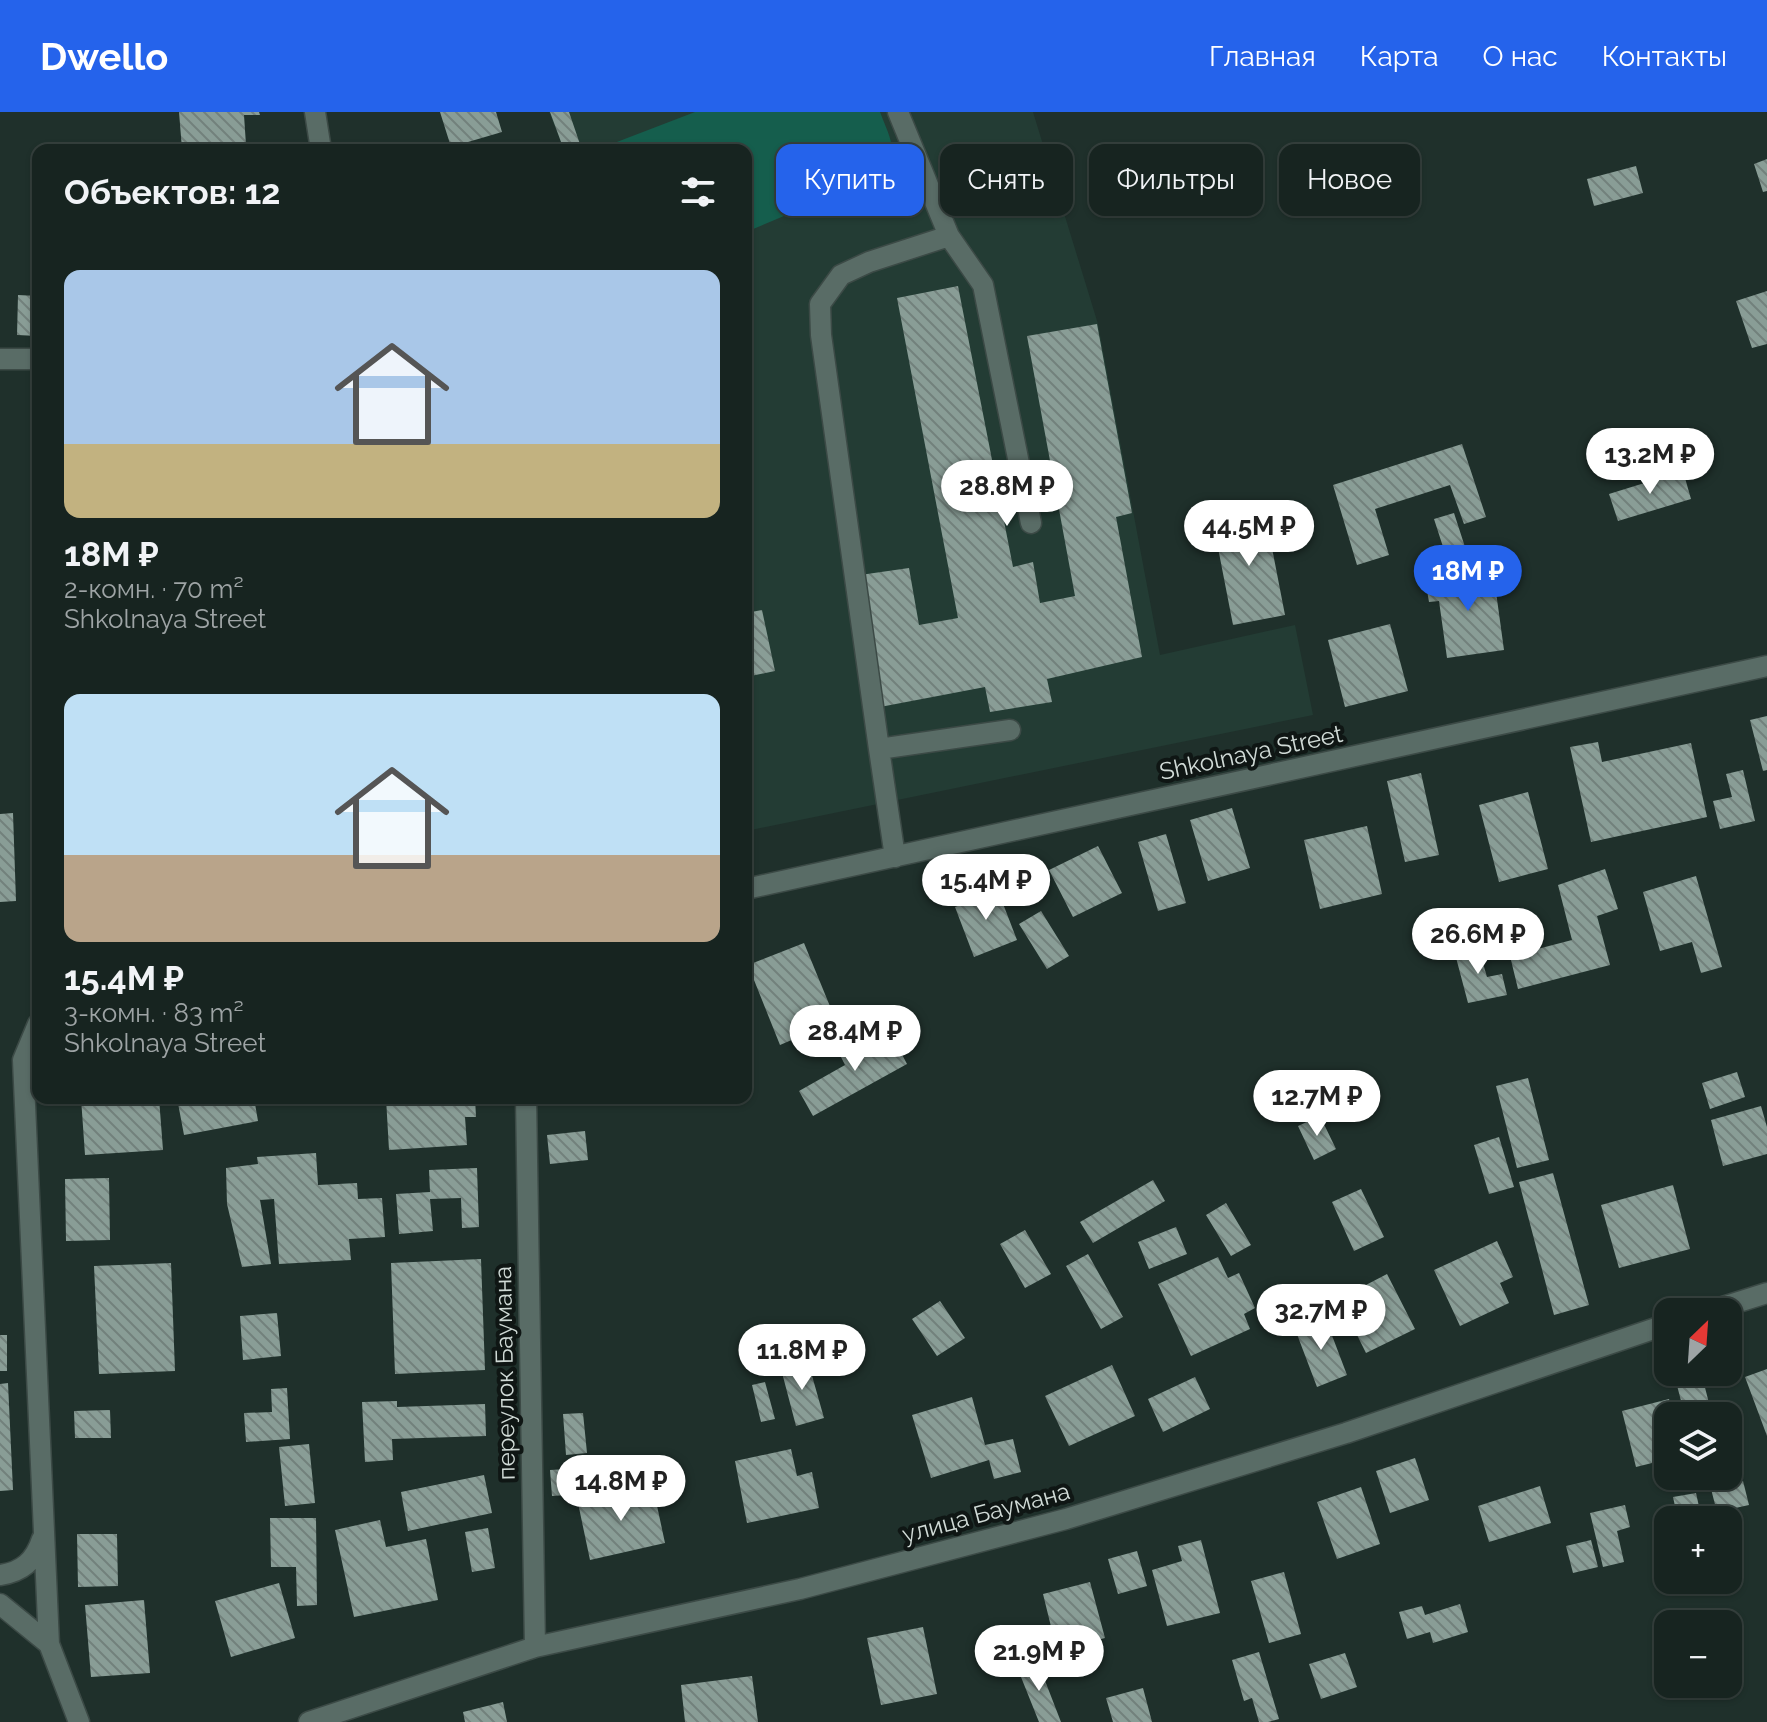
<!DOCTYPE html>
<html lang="ru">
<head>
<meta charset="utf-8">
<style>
  body { margin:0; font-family:Raleway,sans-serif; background:#24302d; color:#f1f3f6; height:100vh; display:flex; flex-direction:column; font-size:30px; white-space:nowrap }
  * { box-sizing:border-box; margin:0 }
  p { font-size:26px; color:#9ea4a5 }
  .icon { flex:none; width:44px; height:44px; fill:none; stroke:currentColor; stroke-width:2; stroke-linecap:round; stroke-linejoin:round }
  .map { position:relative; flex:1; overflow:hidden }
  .details { position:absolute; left:32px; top:32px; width:720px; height:960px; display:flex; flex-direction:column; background:#172420; border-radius:16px; box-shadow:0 2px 6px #0004,0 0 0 2px #36413e }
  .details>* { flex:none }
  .banner { position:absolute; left:776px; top:32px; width:760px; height:72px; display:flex; gap:16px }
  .needle { width:52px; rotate:25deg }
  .buttons { position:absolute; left:1654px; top:1186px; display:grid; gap:16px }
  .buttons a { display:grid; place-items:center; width:88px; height:88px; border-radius:16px; background:#172420; box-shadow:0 2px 6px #0004,0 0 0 2px #36413e; font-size:40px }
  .price { position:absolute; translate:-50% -68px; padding:0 18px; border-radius:28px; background:#fff; color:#222; font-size:26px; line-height:52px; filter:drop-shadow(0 2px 4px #0008) }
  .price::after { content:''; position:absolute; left:50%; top:48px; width:24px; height:18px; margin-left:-12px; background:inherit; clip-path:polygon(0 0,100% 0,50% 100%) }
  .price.on { background:#2563eb; color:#fff }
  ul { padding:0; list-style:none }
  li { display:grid; align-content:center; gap:16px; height:424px; padding:0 32px }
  li span { display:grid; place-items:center; height:248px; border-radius:16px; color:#555 }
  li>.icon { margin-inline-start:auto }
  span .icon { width:144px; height:144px; fill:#fffc; stroke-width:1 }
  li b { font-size:34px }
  h2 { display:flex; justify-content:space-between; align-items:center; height:96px; padding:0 32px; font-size:34px }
  .tag { padding:0 28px; border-radius:16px; background:#172420; box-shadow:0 2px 6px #0004,0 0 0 2px #36413e; font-size:28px; line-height:72px }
  .tag.on { background:#2563eb; color:#fff }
  header { display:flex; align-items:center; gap:48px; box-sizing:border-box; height:112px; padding:0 40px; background:#2563eb; color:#fff }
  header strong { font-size:38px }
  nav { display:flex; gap:44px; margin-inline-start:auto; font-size:28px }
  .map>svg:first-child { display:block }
</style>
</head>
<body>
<header>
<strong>Dwello</strong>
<nav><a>Главная</a><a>Карта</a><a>О нас</a><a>Контакты</a></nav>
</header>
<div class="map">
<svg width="1767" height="1610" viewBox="0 0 1767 1610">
  <defs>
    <pattern id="building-back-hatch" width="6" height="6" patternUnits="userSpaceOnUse" patternTransform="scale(2)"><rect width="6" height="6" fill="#899d96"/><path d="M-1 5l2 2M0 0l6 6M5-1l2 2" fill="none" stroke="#72817c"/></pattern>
  </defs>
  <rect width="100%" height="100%" fill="#1f302b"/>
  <path fill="#233c34" d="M549 0H1033L1098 212 1160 543 1295 513 1313 603 746 719V38H564Z"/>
  <path fill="#155e4d" d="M695 0H880C890 27 901 40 879 64L746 120V38H605L609 33Z"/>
  <path fill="url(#building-back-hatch)" d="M179 0H259L260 3H244L246 33 182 37Z
    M440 0H496L502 20 451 35Z
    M550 0H569L582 38H564Z
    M1767 47V79L1763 80 1754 52Z
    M1636 54 1643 81 1594 94 1587 67Z
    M958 174 1013 455 1033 450 1040 491 1075 484 1027 224 1097 212 1132 401 1116 405 1142 545 1047 567 1052 590 990 600 985 575 880 595 860 463 909 456 919 513 958 506 897 186Z
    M1767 179V232L1752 236 1736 189Z
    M18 183 38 184V224L17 223Z
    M1462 332 1486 405 1464 412 1450 373 1375 397 1389 443 1357 453 1333 373Z
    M1683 359 1691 387 1618 409 1609 382Z
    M1265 400 1285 503 1233 513 1213 410Z
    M1454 401 1465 435 1445 441 1434 407Z
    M1493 458 1504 538 1447 546 1439 489 1429 490 1425 467Z
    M762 498 775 559 746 565V501Z
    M1390 512 1408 579 1345 595 1328 528Z
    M1767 604V658L1763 659 1750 608Z
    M1598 630 1602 650 1691 631 1707 705 1591 730 1570 635Z
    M1743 658 1755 709 1720 717 1713 689 1732 685 1726 662Z
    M1421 661 1439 743 1405 750 1387 669Z
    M1528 680 1548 757 1499 770 1479 693Z
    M1232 696 1250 756 1208 769 1190 708Z
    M13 701 16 789 0 790V702Z
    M1367 714 1382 782 1320 797 1304 728Z
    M1166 722 1186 791 1158 799 1138 730Z
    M1098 734 1122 781 1073 805 1049 758Z
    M1605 757 1618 797 1597 804 1610 853 1518 877 1510 844 1572 828 1558 773Z
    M1696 764 1722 855 1701 861 1692 830 1660 839 1643 780Z
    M995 771 1017 828 974 845 955 795 980 786 978 777Z
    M1041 799 1069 844 1047 857 1019 812Z
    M804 831 841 921 806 936 801 924 780 933 748 853Z
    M1477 831 1487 865 1502 862 1507 883 1468 891 1454 838Z
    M889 918 907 952 813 1004 799 979 845 953 840 943Z
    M1737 960 1745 985 1710 997 1702 971Z
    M1528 966 1549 1048 1517 1056 1496 974Z
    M81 986H159L163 1038 85 1043Z
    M177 986H254L258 1009 184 1023Z
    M386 986H475L476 1005H465L467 1033 389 1038Z
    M1761 994 1767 1015V1042L1723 1054 1711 1008Z
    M1320 1004 1336 1037 1314 1048 1298 1014Z
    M585 1019 588 1048 550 1052 547 1023Z
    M1499 1025 1514 1075 1489 1082 1474 1033Z
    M316 1041 318 1073 357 1071 358 1087 382 1086 385 1125 349 1127 351 1148 279 1152 274 1087 260 1088 271 1152 242 1155 227 1092 226 1056 258 1052 257 1045Z
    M477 1056 479 1115 462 1116 461 1086 430 1087 433 1119 399 1122 396 1082 430 1080 429 1058Z
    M1553 1061 1589 1193 1554 1203 1519 1070Z
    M109 1066 110 1128 66 1129 65 1067Z
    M1153 1068 1165 1089 1093 1131 1080 1110Z
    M1673 1073 1690 1137 1619 1156 1601 1093Z
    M1361 1077 1384 1125 1354 1139 1332 1090Z
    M1226 1091 1251 1133 1231 1144 1206 1103Z
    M1176 1115 1187 1142 1149 1157 1138 1130Z
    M1025 1118 1051 1162 1025 1176 1000 1132Z
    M1497 1129 1513 1165 1500 1171 1509 1191 1460 1214 1434 1158Z
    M1088 1142 1123 1205 1101 1217 1066 1154Z
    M1218 1145 1228 1166 1239 1161 1255 1196 1244 1202 1250 1217 1191 1244 1158 1172Z
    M481 1147 485 1258 395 1262 391 1151Z
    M171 1151 175 1259 99 1262 94 1154Z
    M1387 1162 1415 1217 1366 1241 1339 1187Z
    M940 1189 965 1226 937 1244 912 1207Z
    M277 1201 281 1244 243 1248 240 1204Z
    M1325 1205 1347 1263 1317 1275 1295 1217Z
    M0 1223H7V1259H0Z
    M807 1246 824 1306 796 1314 780 1253Z
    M1112 1253 1135 1304 1069 1334 1045 1284Z
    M1767 1257V1324L1745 1265Z
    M1684 1260H1701L1711 1299 1685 1304 1674 1262Z
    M1195 1265 1210 1297 1163 1320 1148 1287Z
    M765 1270 775 1307 761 1310 752 1273Z
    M8 1271 13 1378 0 1379V1272Z
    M287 1276 290 1327 246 1330 244 1301 272 1300 271 1277Z
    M972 1285 985 1333 1013 1327 1021 1360 994 1367 989 1348 931 1366 912 1303Z
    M1669 1287 1674 1304H1668V1347L1636 1355 1622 1299Z
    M397 1289V1295L485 1292 486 1324 392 1327 393 1348 365 1350 362 1290Z
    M110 1298 111 1326H75L74 1299Z
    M583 1301 587 1341 566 1343 563 1302Z
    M309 1332 315 1391 285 1394 279 1335Z
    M791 1337 797 1364 812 1360 819 1396 747 1411 735 1349Z
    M1415 1346 1429 1388 1390 1401 1376 1359Z
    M582 1356 584 1382 552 1384 550 1358Z
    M484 1363 492 1401 408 1419 401 1380Z
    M1743 1369 1749 1393 1717 1400 1711 1377Z
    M1540 1374 1551 1411 1489 1430 1478 1394Z
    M653 1375 665 1431 590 1448 578 1391Z
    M1361 1375 1380 1432 1337 1447 1317 1390Z
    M1696 1381 1702 1408H1678L1673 1385Z
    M1625 1393 1630 1415 1617 1419 1624 1450 1603 1455 1590 1401Z
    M270 1406H316L317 1493 297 1494 296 1455H271Z
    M380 1408 386 1435 426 1427 438 1488 354 1505 335 1418Z
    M488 1416 495 1456 472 1460 465 1420Z
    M77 1422H117L118 1474 78 1475Z
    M1201 1428 1220 1501 1167 1514 1152 1458 1182 1449 1178 1434Z
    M1591 1428 1598 1455 1573 1461 1566 1434Z
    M1137 1439 1147 1474 1118 1482 1108 1447Z
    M1284 1460 1301 1522 1269 1531 1251 1469Z
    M1090 1470 1105 1526 1057 1539 1043 1482Z
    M279 1471 295 1526 231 1545 215 1489Z
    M144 1488 150 1561 91 1565 85 1493Z
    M1460 1492 1468 1520 1433 1531 1430 1520 1407 1527 1399 1500 1422 1494 1425 1503Z
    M923 1515 937 1582 881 1593 867 1526Z
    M1259 1540 1279 1607 1268 1610H1259L1252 1586 1244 1589 1232 1548Z
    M1345 1541 1357 1575 1321 1587 1309 1552Z
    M1037 1548 1061 1610H1039L1017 1555Z
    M752 1564 758 1610H685L681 1573Z
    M1143 1576 1152 1610H1113L1106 1586Z
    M503 1590 507 1610H465L463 1600Z"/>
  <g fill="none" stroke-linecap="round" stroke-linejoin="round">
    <defs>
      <path id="minor" d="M315 0 321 38
        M898 0 949 124 869 150 841 163 820 192 821 223 879 637 1010 618
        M949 124 983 173 1031 411
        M0 247H38
        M879 637 895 745
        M746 777 1767 554
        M38 912 23 948 49 1532 79 1610
        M526 986 535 1535
        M1707 1200 1767 1181
        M0 1463C22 1460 35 1449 42 1427
        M0 1492 49 1532
        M309 1610 535 1535 800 1477 1066 1407 1346 1321 1668 1212"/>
    </defs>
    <use href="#minor" stroke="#3c4a46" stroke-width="23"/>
    <use href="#minor" stroke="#596c66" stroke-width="20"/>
  </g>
  <g text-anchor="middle" stroke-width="8" stroke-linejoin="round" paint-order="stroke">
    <g font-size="24" fill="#d0dad6" stroke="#0f1614">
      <text transform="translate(1251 641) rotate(-12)" y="8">Shkolnaya Street</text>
      <text transform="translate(505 1261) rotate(-91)" y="8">переулок Баумана</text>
      <text transform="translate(986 1401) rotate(-15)" y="8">улица Баумана</text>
    </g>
  </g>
</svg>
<div class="buttons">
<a><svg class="needle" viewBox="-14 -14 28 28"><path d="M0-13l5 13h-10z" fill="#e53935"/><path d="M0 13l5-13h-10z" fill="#9ea4a5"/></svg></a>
<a><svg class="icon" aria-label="layers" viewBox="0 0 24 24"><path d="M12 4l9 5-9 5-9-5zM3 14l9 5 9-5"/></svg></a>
<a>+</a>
<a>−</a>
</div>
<b class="price" style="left:1650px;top:384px">13.2M ₽</b>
<b class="price" style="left:1007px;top:416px">28.8M ₽</b>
<b class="price" style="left:1249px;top:456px">44.5M ₽</b>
<b class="price on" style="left:1468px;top:501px">18M ₽</b>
<b class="price" style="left:986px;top:810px">15.4M ₽</b>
<b class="price" style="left:1478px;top:864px">26.6M ₽</b>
<b class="price" style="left:855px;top:961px">28.4M ₽</b>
<b class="price" style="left:1317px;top:1026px">12.7M ₽</b>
<b class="price" style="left:1321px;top:1240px">32.7M ₽</b>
<b class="price" style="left:802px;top:1280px">11.8M ₽</b>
<b class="price" style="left:621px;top:1411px">14.8M ₽</b>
<b class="price" style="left:1039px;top:1581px">21.9M ₽</b>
<div class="banner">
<a class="tag on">Купить</a>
<a class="tag">Снять</a>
<a class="tag">Фильтры</a>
<a class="tag">Новое</a>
</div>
<section class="details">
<h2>Объектов: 12<svg class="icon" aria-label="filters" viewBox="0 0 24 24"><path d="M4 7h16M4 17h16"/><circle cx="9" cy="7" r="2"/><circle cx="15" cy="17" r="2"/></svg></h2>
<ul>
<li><span style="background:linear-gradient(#a9c7e8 70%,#c2b280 0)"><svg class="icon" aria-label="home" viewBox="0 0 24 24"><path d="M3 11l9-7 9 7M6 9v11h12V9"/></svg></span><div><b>18M ₽</b><p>2-комн. · 70 m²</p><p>Shkolnaya Street</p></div></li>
<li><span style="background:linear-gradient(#bfe0f5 65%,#b9a48a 0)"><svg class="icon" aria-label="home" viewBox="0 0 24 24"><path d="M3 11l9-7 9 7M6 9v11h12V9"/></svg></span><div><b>15.4M ₽</b><p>3-комн. · 83 m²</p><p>Shkolnaya Street</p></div></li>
</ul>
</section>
</div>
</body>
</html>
